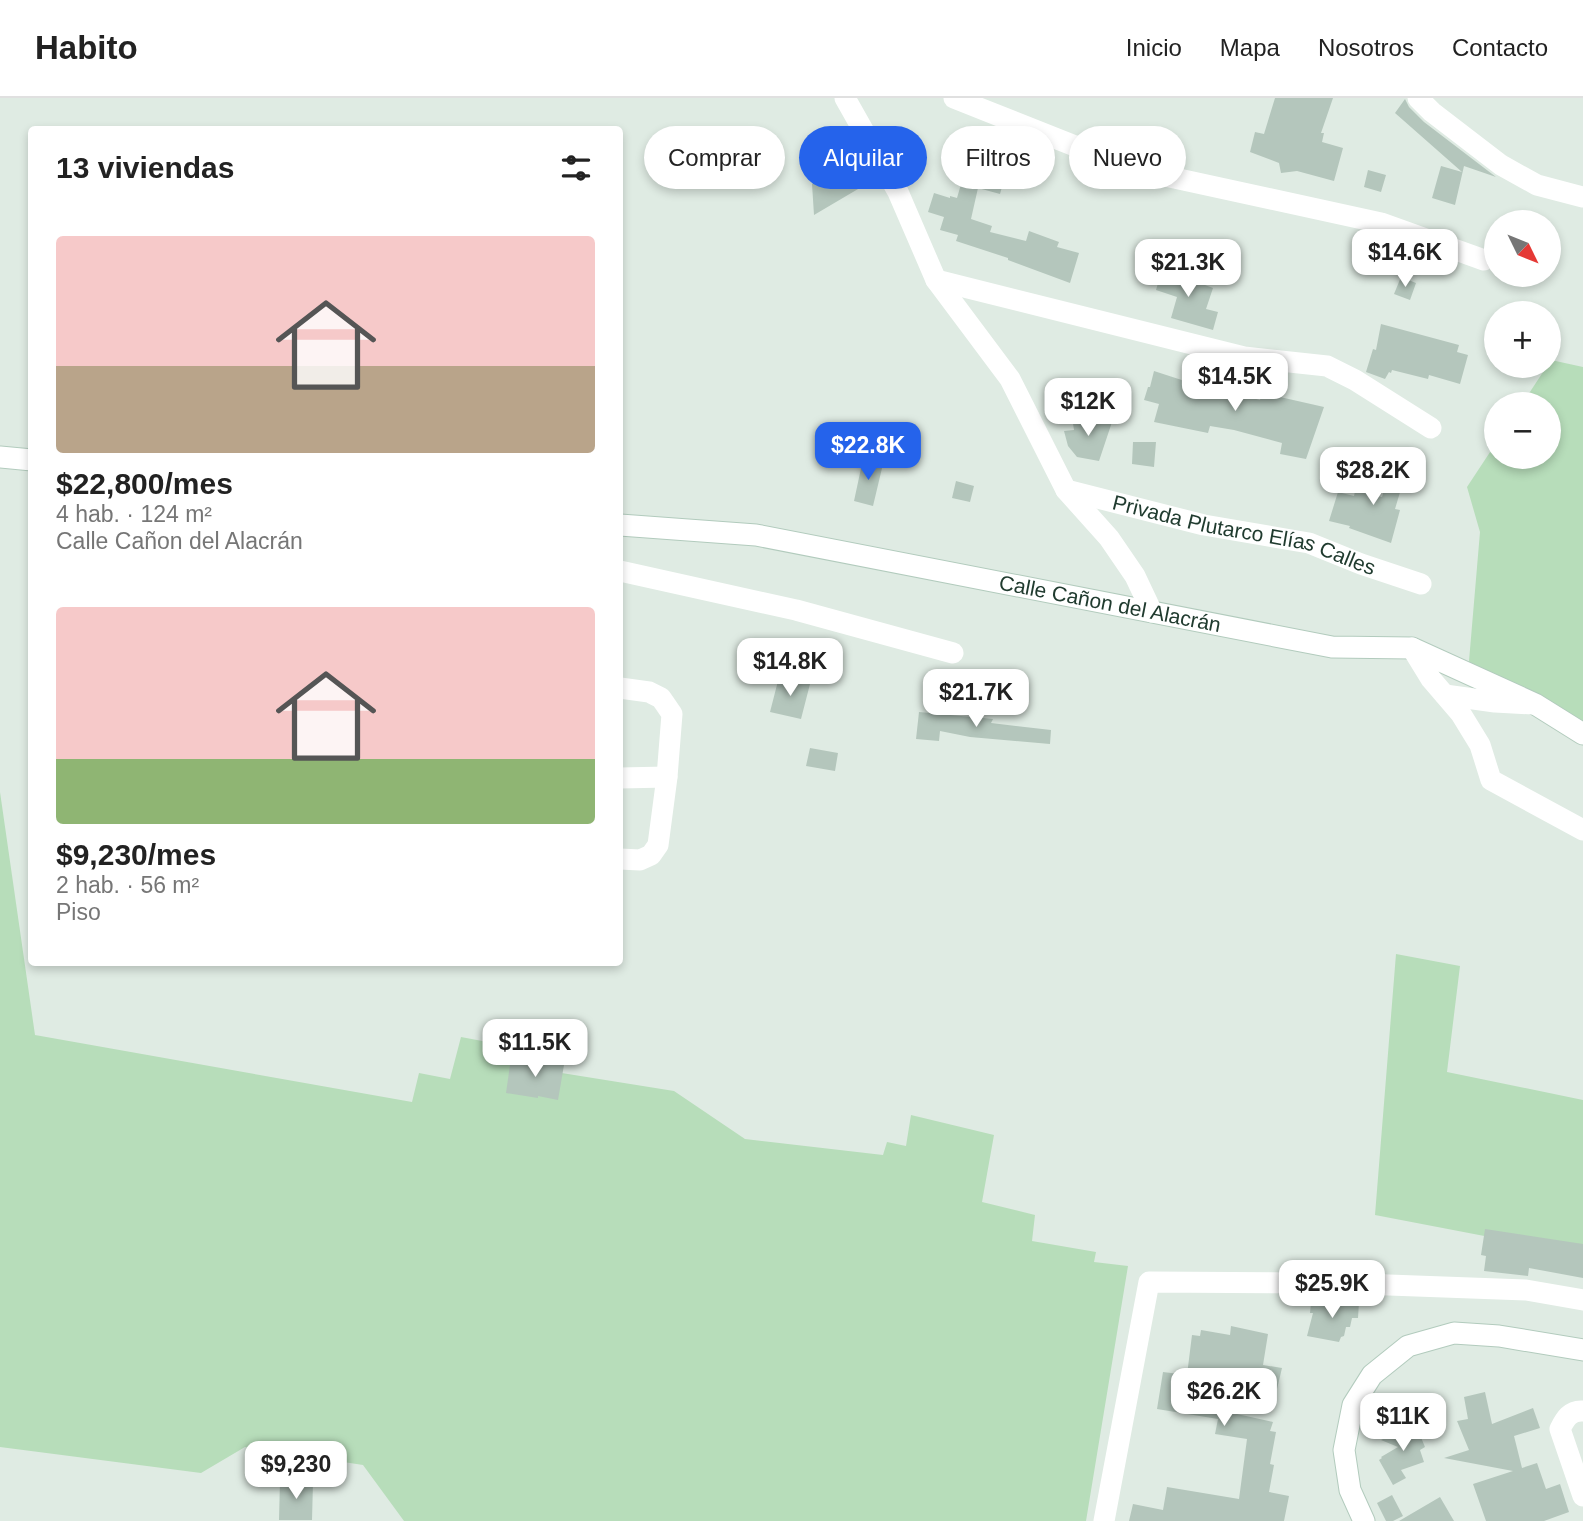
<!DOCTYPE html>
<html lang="es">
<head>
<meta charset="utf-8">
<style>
  body { margin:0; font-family:Arial,sans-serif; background:#f6f6f6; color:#222; height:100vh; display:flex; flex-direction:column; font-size:26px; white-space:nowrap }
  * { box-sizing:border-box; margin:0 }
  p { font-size:23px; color:#767676 }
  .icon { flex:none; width:38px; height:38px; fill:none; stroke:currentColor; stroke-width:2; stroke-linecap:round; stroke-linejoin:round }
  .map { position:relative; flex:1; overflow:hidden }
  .sheet { position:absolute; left:28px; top:28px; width:595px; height:840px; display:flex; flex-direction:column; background:#fff; border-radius:7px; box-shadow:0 4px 10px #0003 }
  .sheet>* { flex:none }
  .guide { position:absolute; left:644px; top:28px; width:665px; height:63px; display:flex; gap:14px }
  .needle { width:46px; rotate:133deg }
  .buttons { position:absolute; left:1484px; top:112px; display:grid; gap:14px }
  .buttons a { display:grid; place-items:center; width:77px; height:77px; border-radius:50%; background:#fff; box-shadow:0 4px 10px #0003; font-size:35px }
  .price { position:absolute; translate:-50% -60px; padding:0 16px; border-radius:14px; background:#fff; color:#222; font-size:23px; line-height:46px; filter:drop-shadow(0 2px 4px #0008) }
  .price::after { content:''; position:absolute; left:50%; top:42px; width:21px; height:16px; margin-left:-10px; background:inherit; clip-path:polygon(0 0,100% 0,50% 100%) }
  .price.current { background:#2563eb; color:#fff }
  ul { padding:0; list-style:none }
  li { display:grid; align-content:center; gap:14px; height:371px; padding:0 28px }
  li span { display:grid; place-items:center; height:217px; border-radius:7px; color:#555 }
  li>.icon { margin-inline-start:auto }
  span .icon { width:126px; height:126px; fill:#fffc; stroke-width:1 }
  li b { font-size:30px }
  h2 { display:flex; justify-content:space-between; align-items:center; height:84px; padding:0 28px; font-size:30px }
  .pill { padding:0 24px; border-radius:32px; background:#fff; box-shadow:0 4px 10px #0003; font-size:24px; line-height:63px }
  .pill.current { background:#2563eb; color:#fff }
  header { display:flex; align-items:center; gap:42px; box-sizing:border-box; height:98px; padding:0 35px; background:#fff; border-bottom:2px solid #e0e0e0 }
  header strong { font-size:33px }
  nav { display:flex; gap:38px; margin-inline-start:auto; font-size:24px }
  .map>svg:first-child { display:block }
</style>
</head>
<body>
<header>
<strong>Habito</strong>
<nav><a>Inicio</a><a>Mapa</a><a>Nosotros</a><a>Contacto</a></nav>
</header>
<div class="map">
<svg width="1583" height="1423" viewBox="0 0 1583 1423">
  <rect width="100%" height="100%" fill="#dfebe3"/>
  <path fill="#b7ddba" d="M1551 262 1583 269V636L1473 578 1469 563 1480 434 1467 389 1496 345V359H1549V306H1522L1547 268H1549Z
    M0 694 35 937 412 1004 419 975 450 981 461 939 520 950 518 968 674 993 745 1041 883 1057 887 1044 906 1048 911 1017 994 1037 982 1104 1035 1117 1032 1143 1096 1154 1094 1164 1128 1168 1086 1423H404L363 1367 245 1349 201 1375 0 1349Z
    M1396 856 1460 868 1447 974 1583 1002V1157L1375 1117Z"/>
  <path fill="#b4c6bc" d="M1275 0H1333L1321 35H1324L1322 44 1343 50 1334 83 1297 73 1281 75 1279 65 1250 54 1255 34 1264 36Z
    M1405 1 1409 9 1424 24 1496 79 1464 68 1455 107 1432 100 1441 68 1462 74 1395 15Z
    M999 39 1015 43 1000 96 978 90 971 121 992 128 990 134 1026 143 1029 133 1059 144 1057 149 1079 155 1070 185 1008 162V160L956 143 958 137 940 132 944 119 928 114 934 95 950 100V98L957 100 966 69 960 68 968 41 997 45Z
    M862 57 875 81 814 117 812 86Z
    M1368 72 1386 77 1381 94 1364 89Z
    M1163 168 1178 173 1176 180 1197 183V184L1213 190 1206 211 1218 214 1213 232 1171 220 1177 199 1156 192Z
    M1401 179 1416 185 1410 202 1394 196Z
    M1381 226 1459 247 1457 254 1468 257 1460 286 1429 277 1428 281 1392 272 1391 275 1389 274 1385 281 1366 274 1373 251 1376 252Z
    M1154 273 1197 287 1198 282 1219 287V291L1260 302 1262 295 1324 309 1306 361 1280 356 1282 345 1234 332 1210 328 1208 335 1154 324 1159 306 1144 302 1148 289H1150Z
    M1072 319 1112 324 1099 363 1077 359 1068 348 1064 333 1074 332Z
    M1133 344H1156L1154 369 1132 366Z
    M1394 359 1409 364 1395 411 1400 412 1391 445 1349 430 1350 428 1329 423 1338 394 1354 398 1355 393 1382 399Z
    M863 361 883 366 873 408 854 403Z
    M956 383 974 388 970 404 952 400Z
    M779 579 810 586 801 621 770 614Z
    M919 614 993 621 991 625 1051 632 1050 646 970 639 940 633 939 643 916 641Z
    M810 650 838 655 835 673 806 668Z
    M511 960 564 967 558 1002 538 998V1000L506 995Z
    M1485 1131 1583 1146V1180L1529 1170 1528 1178 1484 1173 1486 1158 1481 1157Z
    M1359 1204 1358 1220H1352L1350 1229H1346L1344 1238 1341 1239 1339 1244 1307 1238 1313 1215H1310L1311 1205Z
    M1231 1228 1268 1236 1263 1267 1282 1270 1277 1291 1235 1285 1228 1314 1273 1324 1270 1333 1276 1334 1270 1366 1274 1367 1269 1394 1289 1398 1284 1423H1129L1133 1406 1163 1412 1167 1389 1239 1401 1247 1341 1215 1336 1218 1321 1157 1311 1163 1274 1187 1277 1192 1237 1200 1238 1201 1232 1230 1237Z
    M1485 1294 1492 1326 1533 1310 1540 1330 1514 1338 1522 1370 1537 1365 1546 1391 1560 1386 1569 1414 1544 1423H1486L1473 1386 1513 1373 1444 1360 1469 1352 1457 1323 1468 1321 1464 1299Z
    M1415 1325 1425 1349 1420 1352 1424 1364 1401 1372 1406 1380 1393 1387 1379 1362 1382 1360 1381 1359 1398 1349 1381 1342Z
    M280 1383 313 1384 312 1422H279Z
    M1392 1397 1403 1418 1393 1423H1386L1377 1405Z
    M1440 1399 1454 1423H1399Z"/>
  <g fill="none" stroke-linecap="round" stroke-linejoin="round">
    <defs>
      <g id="secondary">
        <path d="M0 359 32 362"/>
        <path id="s2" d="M620 427 756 437 1332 549 1412 550 1535 606 1583 636"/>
        <path d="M1364 1423 1350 1392 1344 1352 1353 1307 1372 1277 1408 1248 1454 1235 1499 1238 1583 1252"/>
      </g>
    </defs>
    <use href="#secondary" stroke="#b2cbbd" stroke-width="23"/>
    <g stroke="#fff" stroke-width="21">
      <path d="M845 0 898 94 936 182 1010 281 1066 392 1109 440 1135 478 1152 514"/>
      <path d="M954 0 1133 71 1381 125 1484 162"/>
      <path d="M1418 0 1432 14 1501 67 1537 87 1583 99"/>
      <path d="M936 182 1244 259 1327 268 1355 282 1431 330"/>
      <path id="s1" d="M1066 392 1204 427 1309 445 1361 466 1421 486"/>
      <path d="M620 473 796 512 953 555"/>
      <path d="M1412 550 1431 581 1461 616 1480 647 1491 682 1583 732"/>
      <path d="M620 590 649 594 661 600 672 616 667 679 658 747 651 757 640 762 620 761"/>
      <path d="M1445 597 1495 604 1533 606"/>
      <path d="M620 680 667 679"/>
      <path d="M1583 1313C1570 1312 1565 1321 1560 1331L1583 1398"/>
      <path d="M1104 1423 1149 1184 1334 1185 1526 1192 1583 1202"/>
    </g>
    <use href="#secondary" stroke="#fff" stroke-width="21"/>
  </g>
  <g text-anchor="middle" stroke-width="6" stroke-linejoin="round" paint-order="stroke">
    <g font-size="21" fill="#203b2f" stroke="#eff7f2">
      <text dy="7" stroke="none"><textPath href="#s1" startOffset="184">Privada Plutarco Elías Calles</textPath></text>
      <text dy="7" stroke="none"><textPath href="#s2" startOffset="497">Calle Cañon del Alacrán</textPath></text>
    </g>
  </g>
</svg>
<div class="buttons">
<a><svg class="needle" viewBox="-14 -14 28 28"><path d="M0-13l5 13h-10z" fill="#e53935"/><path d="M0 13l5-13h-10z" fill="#767676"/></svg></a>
<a>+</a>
<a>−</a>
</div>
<b class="price" style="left:1405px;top:191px">$14.6K</b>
<b class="price" style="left:1188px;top:201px">$21.3K</b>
<b class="price" style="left:1235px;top:315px">$14.5K</b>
<b class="price" style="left:1088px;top:340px">$12K</b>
<b class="price current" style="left:868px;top:384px">$22.8K</b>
<b class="price" style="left:1373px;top:409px">$28.2K</b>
<b class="price" style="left:790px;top:600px">$14.8K</b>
<b class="price" style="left:976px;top:631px">$21.7K</b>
<b class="price" style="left:535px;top:981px">$11.5K</b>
<b class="price" style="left:1332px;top:1222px">$25.9K</b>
<b class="price" style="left:1224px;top:1330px">$26.2K</b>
<b class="price" style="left:1403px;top:1355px">$11K</b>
<b class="price" style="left:296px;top:1403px">$9,230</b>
<div class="guide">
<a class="pill">Comprar</a>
<a class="pill current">Alquilar</a>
<a class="pill">Filtros</a>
<a class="pill">Nuevo</a>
</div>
<section class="sheet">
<h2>13 viviendas<svg class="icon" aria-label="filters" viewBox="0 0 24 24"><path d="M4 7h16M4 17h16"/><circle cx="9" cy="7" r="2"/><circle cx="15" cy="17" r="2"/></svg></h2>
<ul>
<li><span style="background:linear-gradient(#f6c9c9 60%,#b9a48a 0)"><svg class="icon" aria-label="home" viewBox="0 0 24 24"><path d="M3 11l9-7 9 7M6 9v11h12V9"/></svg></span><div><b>$22,800/mes</b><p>4 hab. · 124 m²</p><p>Calle Cañon del Alacrán</p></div></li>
<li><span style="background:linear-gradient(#f6c9c9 70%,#8fb573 0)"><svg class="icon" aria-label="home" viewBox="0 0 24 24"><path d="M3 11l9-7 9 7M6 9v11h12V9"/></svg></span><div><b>$9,230/mes</b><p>2 hab. · 56 m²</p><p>Piso</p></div></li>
</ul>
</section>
</div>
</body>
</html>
